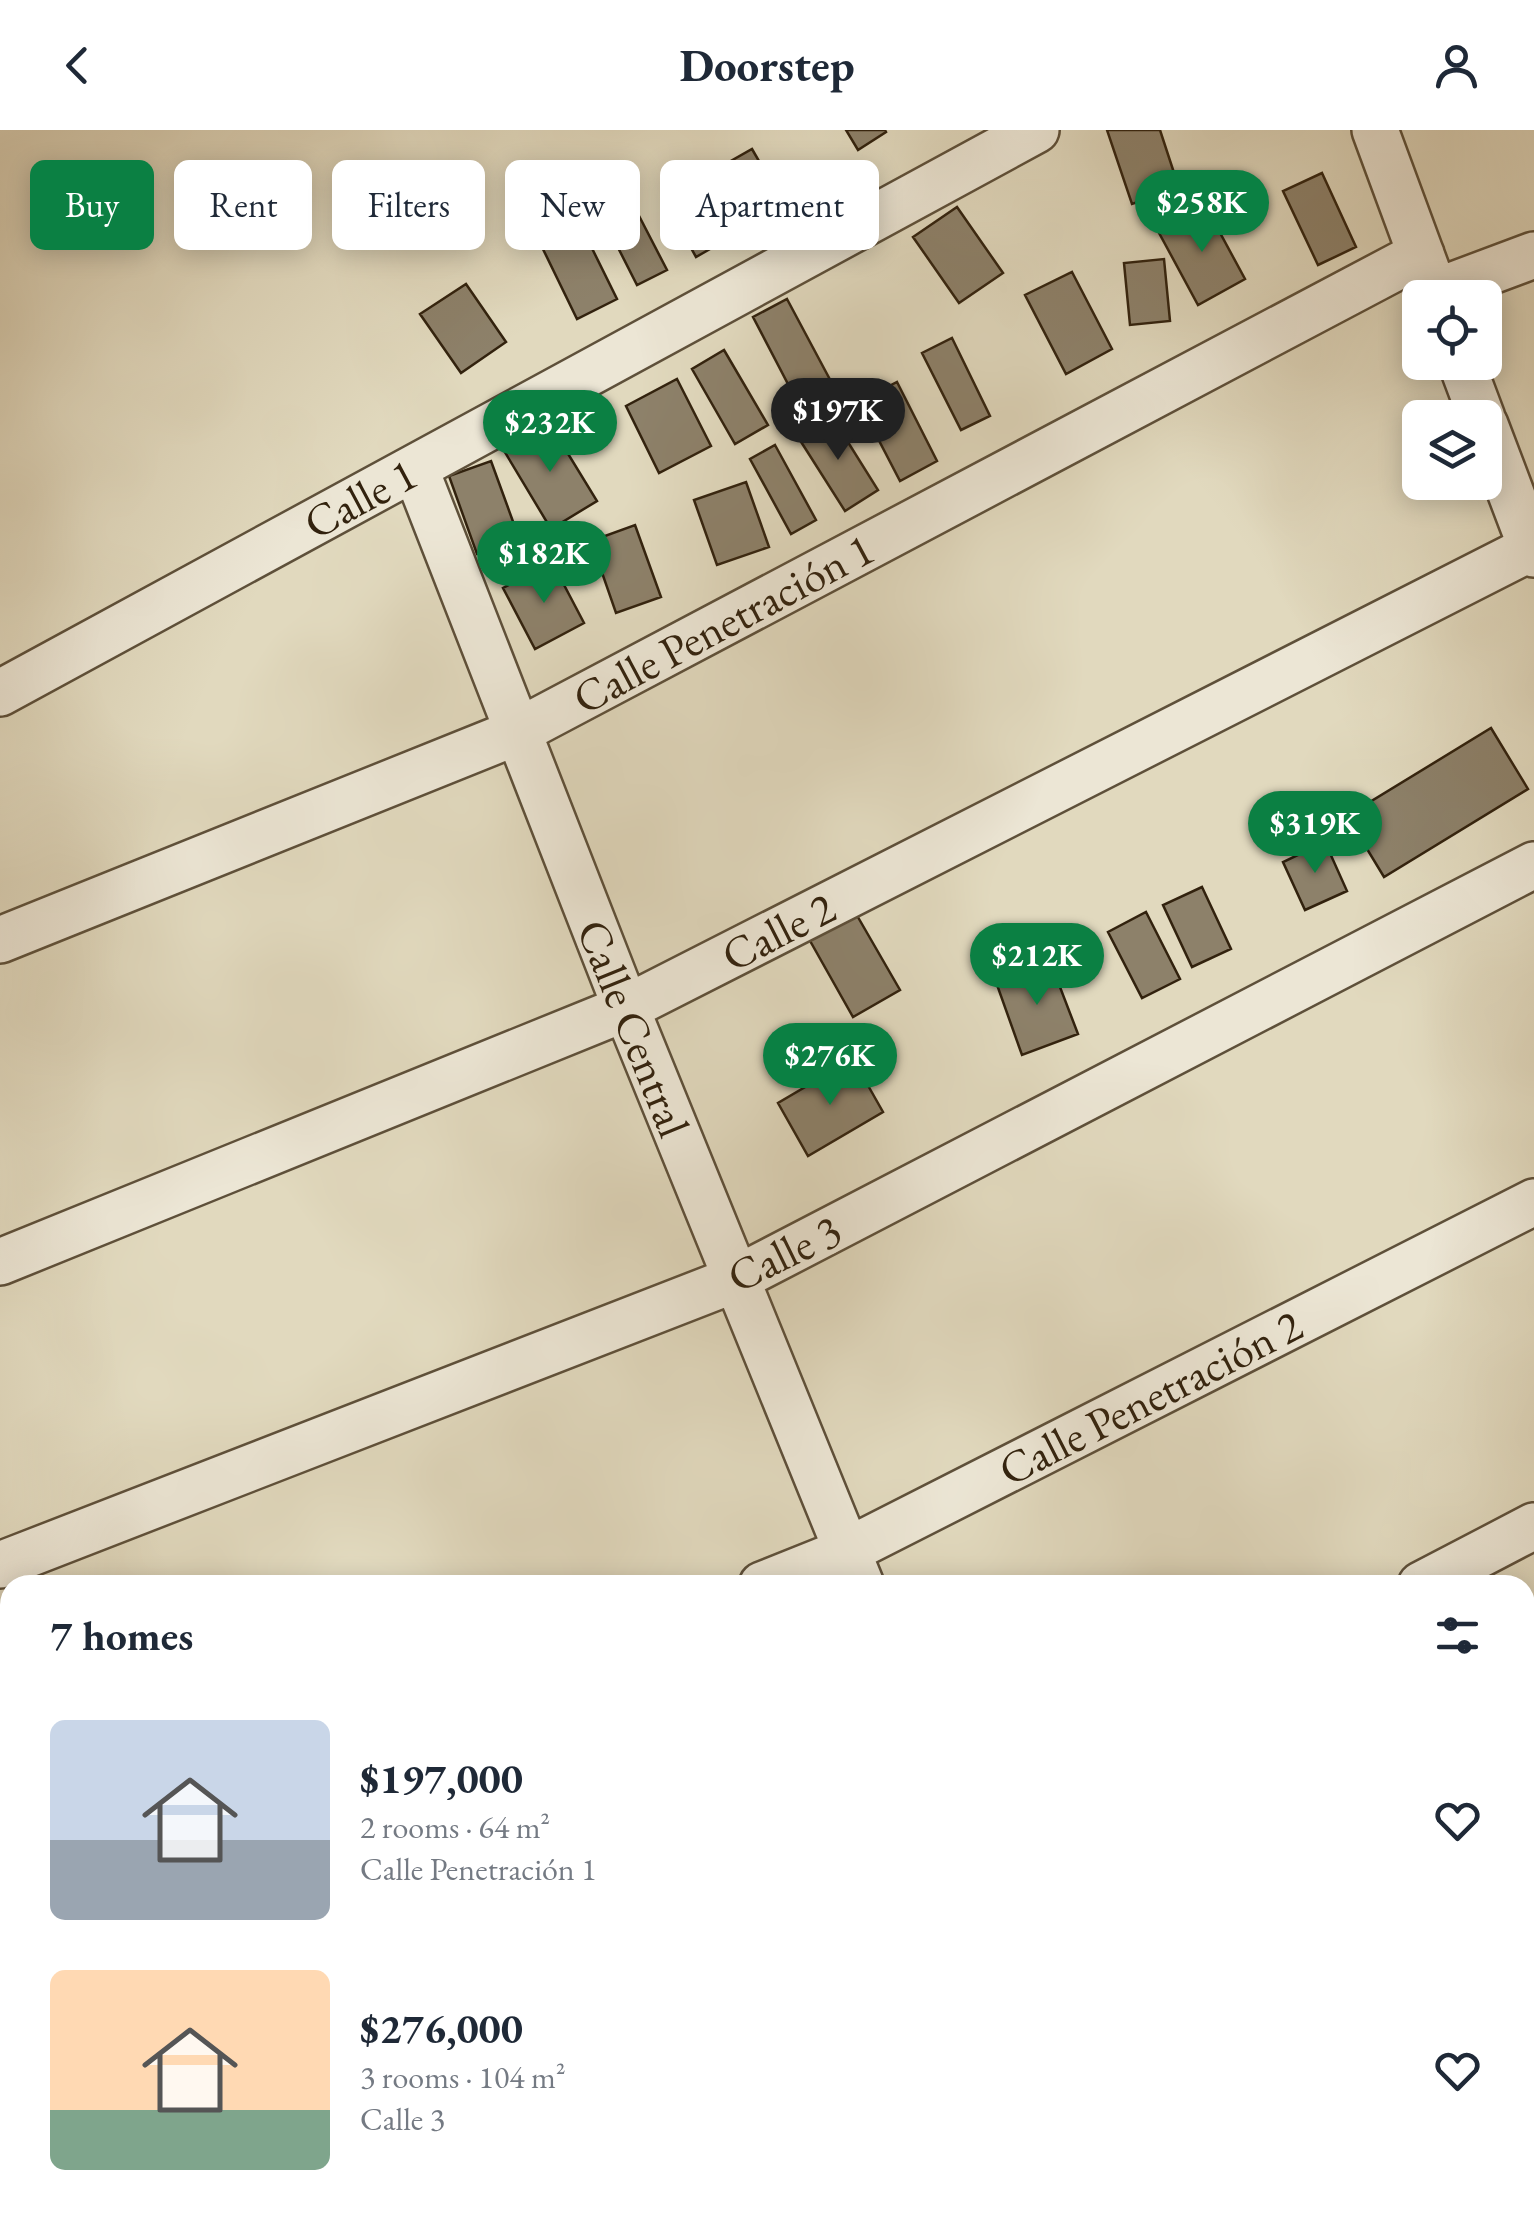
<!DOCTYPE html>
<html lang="en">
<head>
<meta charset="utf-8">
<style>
  body { margin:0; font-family:"EB Garamond",serif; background:#f2f2f3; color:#1f2937; height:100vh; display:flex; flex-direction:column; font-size:38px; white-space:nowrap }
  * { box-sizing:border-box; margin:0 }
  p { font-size:32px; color:#747a83 }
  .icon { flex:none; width:55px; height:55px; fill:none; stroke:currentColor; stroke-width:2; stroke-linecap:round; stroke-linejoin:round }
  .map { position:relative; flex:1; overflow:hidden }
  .drawer { position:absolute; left:0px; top:1445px; width:1535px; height:642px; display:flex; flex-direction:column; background:#fff; border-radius:30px 30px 0 0; box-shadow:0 5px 25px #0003 }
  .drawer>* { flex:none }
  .banner { position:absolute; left:30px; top:30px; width:1000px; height:90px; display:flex; gap:20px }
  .tools { position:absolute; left:1402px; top:150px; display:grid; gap:20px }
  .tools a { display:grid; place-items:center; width:100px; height:100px; border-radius:15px; background:#fff; box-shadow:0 5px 25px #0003; font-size:50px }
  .price { position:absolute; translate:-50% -85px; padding:0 22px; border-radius:35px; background:#0b8043; color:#fff; font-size:32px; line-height:65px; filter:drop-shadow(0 2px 5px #0008) }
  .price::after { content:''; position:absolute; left:50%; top:60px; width:30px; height:22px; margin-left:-15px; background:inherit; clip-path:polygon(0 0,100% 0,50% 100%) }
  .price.current { background:#222; color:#fff }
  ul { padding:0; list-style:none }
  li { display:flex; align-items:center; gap:30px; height:250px; padding:0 50px }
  li span { display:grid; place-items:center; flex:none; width:280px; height:200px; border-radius:15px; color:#555 }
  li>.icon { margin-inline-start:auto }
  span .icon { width:120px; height:120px; fill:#fffc; stroke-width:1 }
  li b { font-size:42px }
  h2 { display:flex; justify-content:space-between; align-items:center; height:120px; padding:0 50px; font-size:42px }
  .tag { padding:0 35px; border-radius:15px; background:#fff; box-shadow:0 5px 25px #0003; font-size:35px; line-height:90px }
  .tag.current { background:#0b8043; color:#fff }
  header { display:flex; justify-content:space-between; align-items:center; height:130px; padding:0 50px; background:#fff; font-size:45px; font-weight:700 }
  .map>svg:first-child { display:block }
</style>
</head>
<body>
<header><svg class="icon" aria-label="back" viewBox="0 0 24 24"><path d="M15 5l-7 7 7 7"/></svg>Doorstep<svg class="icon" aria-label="person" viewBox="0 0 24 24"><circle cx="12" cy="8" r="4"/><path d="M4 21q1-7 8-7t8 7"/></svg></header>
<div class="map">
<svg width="1534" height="2087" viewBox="0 0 1534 2087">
  <rect width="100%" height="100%" fill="#e1d9be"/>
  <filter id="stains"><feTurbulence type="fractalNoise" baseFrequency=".002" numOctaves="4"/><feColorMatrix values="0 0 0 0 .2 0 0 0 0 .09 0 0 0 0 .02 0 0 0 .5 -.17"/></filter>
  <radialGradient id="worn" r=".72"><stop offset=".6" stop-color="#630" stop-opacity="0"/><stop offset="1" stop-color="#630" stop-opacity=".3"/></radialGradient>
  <path fill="#8d816a" stroke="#32220e" stroke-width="2.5" d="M846 0H885L886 2 858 20Z
    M1107 0H1160L1179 58 1132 74Z
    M752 19 785 76 696 127 664 69Z
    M1322 43 1356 117 1318 135 1283 61Z
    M1205 75 1245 149 1198 175 1158 101Z
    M957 77 1003 143 959 173 913 107Z
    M636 80 667 140 637 155 606 94Z
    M581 96 617 169 577 189 541 115Z
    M1164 129 1170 191 1130 195 1124 133Z
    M1072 142 1112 219 1066 244 1025 165Z
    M466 154 506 212 461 243 420 184Z
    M787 169 835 259 800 277 753 187Z
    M952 208 990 286 961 300 922 223Z
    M724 220 768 295 735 314 692 239Z
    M677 249 711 316 659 343 626 276Z
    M897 252 937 331 900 351 859 272Z
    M831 285 878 360 845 381 798 307Z
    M548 291 597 371 551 399 503 319Z
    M775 315 816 390 791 404 750 329Z
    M491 331 519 408 477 424 449 346Z
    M746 352 769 417 717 435 694 370Z
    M635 395 661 467 616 483 591 411Z
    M552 432 584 493 535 519 503 458Z
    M1491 598 1528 659 1384 747 1347 686Z
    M1325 712 1347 761 1305 780 1283 732Z
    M1202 757 1231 819 1192 837 1163 775Z
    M855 782 900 860 853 887 809 809Z
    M1146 782 1180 849 1142 868 1108 802Z
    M1050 831 1078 904 1022 925 996 852Z
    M853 929 883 982 808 1026 778 973Z"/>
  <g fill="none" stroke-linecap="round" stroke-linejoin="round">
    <defs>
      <path id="street" d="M1375 0 1437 168
        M1435 162 1534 125
        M1461 232 1482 288
        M1485 295 1534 424
        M415 338 626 878 861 1455
        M0 563 1036 0
        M0 810 517 602 1421 124
        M0 1132 626 878 1531 418
        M0 1435 736 1149 1534 735
        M762 1455 847 1421 1534 1072
        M1421 1455 1534 1396
        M0 1759 10 1755
        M0 1953 10 1977
        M52 2078 55 2087
        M743 2087 766 2078"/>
    </defs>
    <use href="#street" stroke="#5e503a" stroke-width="50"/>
    <use href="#street" stroke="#ece6d5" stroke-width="45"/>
  </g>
  <g text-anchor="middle" stroke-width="9" stroke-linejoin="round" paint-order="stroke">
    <g font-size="45" fill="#32220e" stroke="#ece6d5">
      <text transform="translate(360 368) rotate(-28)" y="16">Calle 1</text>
      <text transform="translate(723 493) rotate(-28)" y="16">Calle Penetración 1</text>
      <text transform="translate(778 801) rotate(-27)" y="16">Calle 2</text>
      <text transform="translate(634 898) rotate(68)" y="16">Calle Central</text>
      <text transform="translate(784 1123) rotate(-26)" y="16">Calle 3</text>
      <text transform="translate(1150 1267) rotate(-27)" y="16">Calle Penetración 2</text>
    </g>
  </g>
  <rect width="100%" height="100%" filter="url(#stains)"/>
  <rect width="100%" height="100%" fill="url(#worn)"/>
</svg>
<div class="tools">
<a><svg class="icon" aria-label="locate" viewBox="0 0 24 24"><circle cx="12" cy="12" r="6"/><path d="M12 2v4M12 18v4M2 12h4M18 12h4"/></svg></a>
<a><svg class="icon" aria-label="layers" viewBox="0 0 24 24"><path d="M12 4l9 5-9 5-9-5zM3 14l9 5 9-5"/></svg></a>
</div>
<b class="price" style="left:1202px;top:125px">$258K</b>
<b class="price current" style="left:838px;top:333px">$197K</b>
<b class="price" style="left:550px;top:345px">$232K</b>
<b class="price" style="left:544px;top:476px">$182K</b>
<b class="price" style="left:1315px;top:746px">$319K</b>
<b class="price" style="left:1037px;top:878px">$212K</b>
<b class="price" style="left:830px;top:978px">$276K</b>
<div class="banner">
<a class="tag current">Buy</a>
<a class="tag">Rent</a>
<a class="tag">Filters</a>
<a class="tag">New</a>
<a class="tag">Apartment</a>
</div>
<section class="drawer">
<h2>7 homes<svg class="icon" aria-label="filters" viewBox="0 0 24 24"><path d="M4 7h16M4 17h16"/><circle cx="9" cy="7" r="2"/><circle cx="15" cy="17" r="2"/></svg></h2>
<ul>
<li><span style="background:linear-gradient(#c9d6e8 60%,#9aa5b1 0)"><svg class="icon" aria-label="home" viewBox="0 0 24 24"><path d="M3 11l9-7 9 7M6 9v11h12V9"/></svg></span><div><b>$197,000</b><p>2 rooms · 64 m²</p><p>Calle Penetración 1</p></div><svg class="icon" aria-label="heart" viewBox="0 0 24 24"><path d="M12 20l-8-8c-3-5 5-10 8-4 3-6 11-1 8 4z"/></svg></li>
<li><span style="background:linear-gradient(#ffd9b3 70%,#7fa58c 0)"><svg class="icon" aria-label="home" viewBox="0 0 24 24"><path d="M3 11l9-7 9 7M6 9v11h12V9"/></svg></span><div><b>$276,000</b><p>3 rooms · 104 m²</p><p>Calle 3</p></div><svg class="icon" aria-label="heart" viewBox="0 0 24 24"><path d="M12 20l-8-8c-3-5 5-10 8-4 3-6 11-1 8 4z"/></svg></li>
</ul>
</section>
</div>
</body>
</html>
